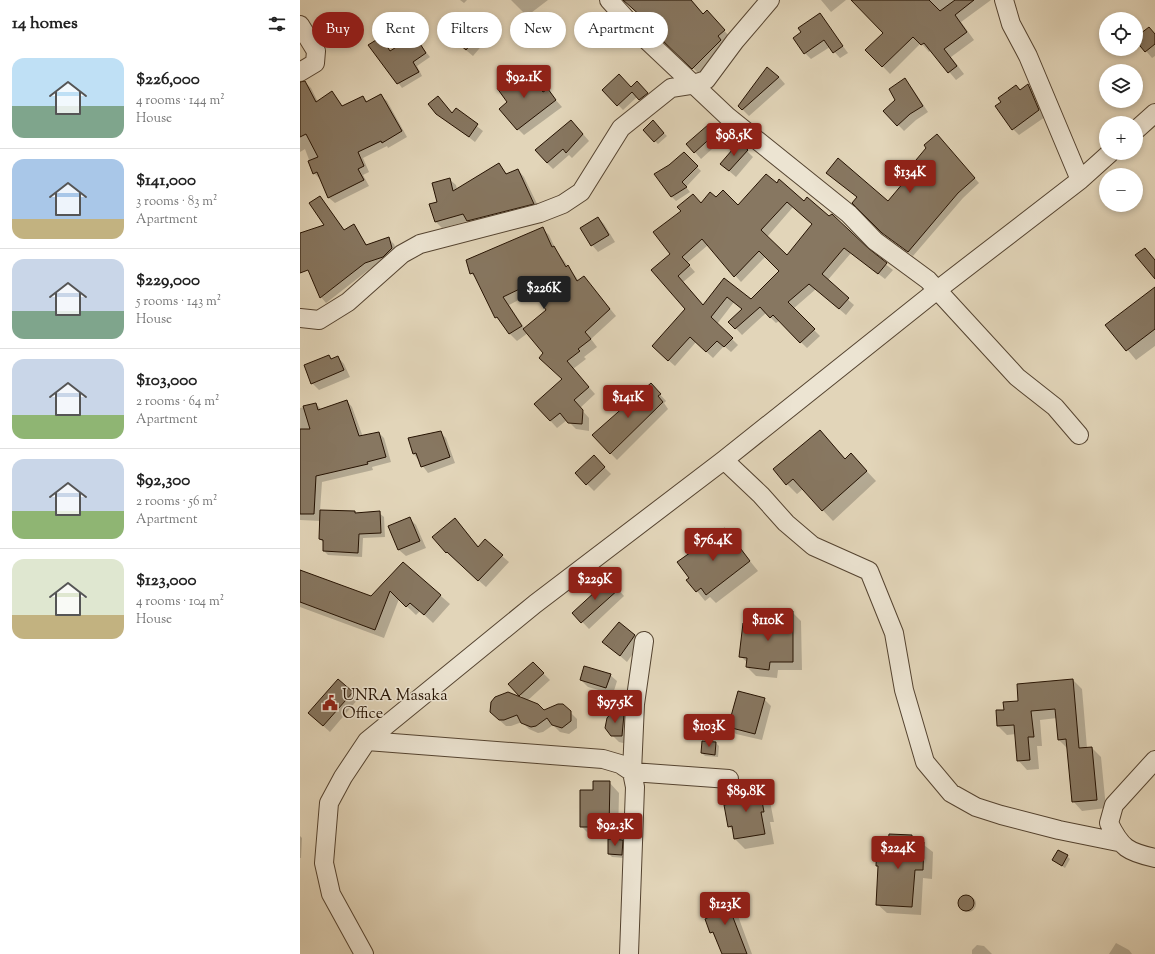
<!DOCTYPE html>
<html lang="en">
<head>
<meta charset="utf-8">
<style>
  body { margin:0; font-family:"Sorts Mill Goudy",serif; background:#f2f2f2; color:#222; height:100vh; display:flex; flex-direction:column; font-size:15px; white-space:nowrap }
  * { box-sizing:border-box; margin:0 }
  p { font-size:13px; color:#767676 }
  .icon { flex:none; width:22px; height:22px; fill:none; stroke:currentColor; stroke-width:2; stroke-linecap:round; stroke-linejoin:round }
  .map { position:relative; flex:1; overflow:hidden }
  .details { display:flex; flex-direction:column; background:#fff; width:300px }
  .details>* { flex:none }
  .hud { position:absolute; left:12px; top:12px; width:380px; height:36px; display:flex; gap:8px }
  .controls { position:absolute; left:799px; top:12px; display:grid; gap:8px }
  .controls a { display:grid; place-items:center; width:44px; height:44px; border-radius:50%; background:#fff; box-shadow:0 2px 6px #0003; font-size:20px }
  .price { position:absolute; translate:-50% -34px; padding:0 9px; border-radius:4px; background:#8f2418; color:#fff; font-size:13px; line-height:26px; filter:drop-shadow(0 1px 2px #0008) }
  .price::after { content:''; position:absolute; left:50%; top:24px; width:12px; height:9px; margin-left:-6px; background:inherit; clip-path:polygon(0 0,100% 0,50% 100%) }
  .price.on { background:#222; color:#fff }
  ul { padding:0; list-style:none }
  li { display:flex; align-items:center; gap:12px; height:100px; padding:0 12px }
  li+li { border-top:1px solid #e0e0e0 }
  li span { display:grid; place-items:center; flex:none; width:112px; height:80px; border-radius:12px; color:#555 }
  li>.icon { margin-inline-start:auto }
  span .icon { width:48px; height:48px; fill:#fffc; stroke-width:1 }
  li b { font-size:17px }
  h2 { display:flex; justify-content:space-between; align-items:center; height:48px; padding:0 12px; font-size:17px }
  .pill { padding:0 14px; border-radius:18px; background:#fff; box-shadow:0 2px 6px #0003; font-size:14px; line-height:36px }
  .pill.on { background:#8f2418; color:#fff }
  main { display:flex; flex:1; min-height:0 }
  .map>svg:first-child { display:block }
</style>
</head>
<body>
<main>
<section class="details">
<h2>14 homes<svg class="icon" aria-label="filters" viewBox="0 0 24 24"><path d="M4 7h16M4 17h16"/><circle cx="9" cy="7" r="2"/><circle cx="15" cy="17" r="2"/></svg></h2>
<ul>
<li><span style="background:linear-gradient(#bfe0f5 60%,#7fa58c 0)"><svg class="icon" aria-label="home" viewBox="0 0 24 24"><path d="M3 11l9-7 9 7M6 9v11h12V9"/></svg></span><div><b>$226,000</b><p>4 rooms · 144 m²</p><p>House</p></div></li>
<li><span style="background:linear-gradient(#a9c7e8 75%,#c2b280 0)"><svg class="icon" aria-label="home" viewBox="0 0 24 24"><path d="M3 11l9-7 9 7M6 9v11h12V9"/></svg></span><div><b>$141,000</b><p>3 rooms · 83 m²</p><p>Apartment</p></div></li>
<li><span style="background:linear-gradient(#c9d6e8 65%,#7fa58c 0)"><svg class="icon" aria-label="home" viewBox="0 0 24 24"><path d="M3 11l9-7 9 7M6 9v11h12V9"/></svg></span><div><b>$229,000</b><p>5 rooms · 143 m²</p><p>House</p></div></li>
<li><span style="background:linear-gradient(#c9d6e8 70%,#8fb573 0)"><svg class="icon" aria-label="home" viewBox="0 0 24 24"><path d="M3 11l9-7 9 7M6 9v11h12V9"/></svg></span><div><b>$103,000</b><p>2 rooms · 64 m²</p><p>Apartment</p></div></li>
<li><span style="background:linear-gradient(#c9d6e8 65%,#8fb573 0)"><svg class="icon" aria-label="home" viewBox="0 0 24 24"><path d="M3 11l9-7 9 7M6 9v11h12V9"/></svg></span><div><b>$92,300</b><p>2 rooms · 56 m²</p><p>Apartment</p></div></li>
<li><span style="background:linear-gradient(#dfe7d0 70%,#c2b280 0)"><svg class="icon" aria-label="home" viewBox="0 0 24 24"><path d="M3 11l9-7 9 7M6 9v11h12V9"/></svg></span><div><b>$123,000</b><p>4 rooms · 104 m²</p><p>House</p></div></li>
</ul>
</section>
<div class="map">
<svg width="855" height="954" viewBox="0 0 855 954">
  <rect width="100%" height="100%" fill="#e2d5b9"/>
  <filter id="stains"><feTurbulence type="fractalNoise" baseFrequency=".005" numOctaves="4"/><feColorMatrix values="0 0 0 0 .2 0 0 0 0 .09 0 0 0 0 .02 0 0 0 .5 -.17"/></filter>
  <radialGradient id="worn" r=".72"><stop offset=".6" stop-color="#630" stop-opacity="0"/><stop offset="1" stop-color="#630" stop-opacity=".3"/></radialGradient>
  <path fill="#0003" fill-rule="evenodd" d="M160 0H167L164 3Z
    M211 0H248L227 16Z
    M325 0H392L404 15 412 17 429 36 423 43 426 47 399 74Z
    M521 0H546L531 12Z
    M572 0H691L661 22 674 40 651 57 664 74 656 80 631 50 629 52 621 43 590 74 567 50 584 33Z
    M520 15 548 53 540 58 530 47 511 59 505 53 502 33Z
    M855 34V56L852 58 836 39Z
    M177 37 184 43 173 56 155 41Z
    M81 38 91 52 106 43 109 46 117 41 130 57 117 66 122 76 102 88 70 45Z
    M226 69 244 93 247 90 262 107 224 135 218 129 208 102Z
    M479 77 485 84 449 116 439 106Z
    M0 82H5L11 88 18 102 32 93 43 107 63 97 68 102 81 96 87 101 107 137 88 148 87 146 63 158 69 172 63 175 69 186 35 203 29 198 20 179 14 173 5 149 0 152Z
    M606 82 612 88 628 112 616 120 604 131 585 111 596 100Z
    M728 85 734 91 745 117 719 135 713 129Z
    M342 88 352 99 345 105 337 97 323 110 304 90Z
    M138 97 153 114 156 110 183 131 175 142 137 113Z
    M353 122 367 136 358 144 344 130Z
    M409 125 423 139 401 159 395 152Z
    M277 127 289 141 272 158 269 155 253 169 247 163Z
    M642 141 679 183 663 198 613 256 588 238 553 203 558 198 532 177 589 202 621 164 628 148Z
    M447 151 453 157 436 177 421 164Z
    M384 154 401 171 386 187 390 192 376 201 372 197 369 166Z
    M199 165 208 175 218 170 224 177 240 210 174 227 168 221 142 228 135 221 138 202 149 179 156 185 157 190Z
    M477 184 504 202 593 270 585 279 551 253 527 281 554 305 546 315 516 289 493 309 520 336 507 348 479 321 476 323 466 313 442 335 430 322 442 309 434 302 417 324 438 345 431 352 424 346 413 358 396 342 375 366 359 352 386 309 371 254 401 204 416 198 438 206ZM493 207 513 225 487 256 467 237ZM408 245 441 282 466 256 480 271 451 300 424 280 404 306 383 282 395 272 387 263Z
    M20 197 45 231 54 226 67 245 88 238 94 244 98 254 88 263 71 268 26 303 21 297 0 248V234L25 226Z
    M298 218 304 224 315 242 298 252 292 245Z
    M242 228 249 235 256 250 279 281 284 277 316 316 291 339 297 347 284 357 286 359 273 369 295 394 280 408 289 418V431L276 429 267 420 257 428 235 404 263 379 228 333 217 341 210 334 196 317 176 278 171 273ZM236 291 247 310 225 329 209 305Z
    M855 288V346L836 360 807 325Z
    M29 356 32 359 38 357 44 364 50 377 19 390 12 383Z
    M357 391 366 401 364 403 368 409 317 460 293 435Z
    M47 401 52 407 63 437 79 433 84 438 91 462 72 467 73 470 22 482 20 511 55 512 57 514 79 513 84 517 85 537 63 538 62 557 28 555 24 551V543L20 539 21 521 0 520V523V408L16 404 22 410Z
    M520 431 546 460 561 465 576 481 533 521 503 489 497 494 487 484Z
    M140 432 146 438 155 463 128 473 113 453Z
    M294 457 311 474 294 491 276 473Z
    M110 519 116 525 126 548 106 556 99 550 90 527Z
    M161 526 179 547 202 556 209 562 186 587 146 552Z
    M424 529 458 571 416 603 410 597 405 601 388 580Z
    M103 563 150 604 133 623 120 611 116 615 99 599 84 638 0 607V572L72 597Z
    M316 587 324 596 289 629 274 613Z
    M492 612 501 621 502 670H478L477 678 456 676 447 667 448 663 440 656 478 628Z
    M319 623 341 642 327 662 304 642Z
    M240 670 250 680 227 701 244 711 270 712 277 719V728L269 734 260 732 253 725 243 732 238 733 229 729 222 722 211 726H206L198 719 224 699 210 684Z
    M310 675 317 681 313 694 288 687 281 680Z
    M773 680 782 689 787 748H792L801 757 806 808 782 811 773 801 768 749 759 740 757 718 740 720 742 746H737L739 769 727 770 718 760 716 734 707 735 698 726 705 711 719 702Z
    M52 693 58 699 30 732 9 713Z
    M464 699 471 706 462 740 436 734 429 727Z
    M324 715 330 722 329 742 323 743 319 742 312 735Z
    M403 742 416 743 419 746 418 757 405 756 402 753Z
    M309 782 319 793 318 837 291 836 281 826 294 791Z
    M459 786 469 796 474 822H470L474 844 445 849 435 839 434 832 429 826 436 804Z
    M0 836 2 838 1 858H0Z
    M612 836 633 852 632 879 623 878 621 915 587 913 577 904 579 868 577 865 589 844Z
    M309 840 322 841 325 844V858L312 857 309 854Z
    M767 856 770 859 765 868 753 860Z
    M430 894 440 904 443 914 438 916 452 954H423L406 919 412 917Z
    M660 904a8 8 0 1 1 16 0a8 8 0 1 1-16 0Z
    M816 943 829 950 832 954H809Z
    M677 945 684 946 692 954H672V950Z"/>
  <path fill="#877761" stroke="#251202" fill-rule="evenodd" d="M323 0H391L403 14 407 10 425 30 418 36 421 40 392 69 361 39 352 26Z
    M551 0H629L640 11 655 0H674L655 15 667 32 644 49 657 66 648 73 624 43 621 45 613 37 582 67 565 50 583 33Z
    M520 13 543 46 533 53 524 40 504 54 493 38 501 32 498 28Z
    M160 20 178 36 166 50 147 34Z
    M849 27 855 34V44L845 52 836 41V37Z
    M81 37 90 51 106 41 108 45 117 39 126 53 113 62 119 72 97 84 68 45Z
    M467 67 479 77 442 110 438 106Z
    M226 68 243 92 248 89 256 100 217 130 199 109 207 102 197 88Z
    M319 74 331 87 337 81 348 93 339 100 332 92 317 106 302 90Z
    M605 78 623 106 610 114 597 126 583 111 595 100 589 89Z
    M5 81 16 102 32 91 42 106 63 96 66 102 81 94 102 131 82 143 81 141 58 152 64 166 58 169 64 180 28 198 17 172 13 174 8 161 18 157 6 134 0 137V82Z
    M728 84 739 110 712 130 695 106 701 102 698 98 716 85 720 90Z
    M138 96 152 113 156 108 178 124 169 137 136 114 128 104Z
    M271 120 283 134 266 153 263 149 247 163 235 150Z
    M353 120 364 133 354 142 343 130Z
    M409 124 417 132 394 153 386 144Z
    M637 134 675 178 658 193 608 252 582 233 552 203 557 197 526 173 538 158 588 201 620 163 616 160 626 148 624 145Z
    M439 142 448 150 429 171 420 164Z
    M384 152 398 166 382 182 387 187 371 197 354 174 369 165Z
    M199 163 206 174 218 169 234 204 167 221 163 214 135 222 129 204 137 202 132 183 150 178 153 191Z
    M466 174 477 183 479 179 504 201 507 197 529 216 532 214 568 248 587 263 578 274 544 248 522 274 549 298 539 309 509 284 488 302 515 329 500 343 473 315 470 318 460 307 435 329 428 322 442 309 427 297 411 317 433 338 424 347 417 341 406 352 390 337 368 361 352 346 385 309 351 270 370 254 353 232 381 211 377 207 393 194 401 203 410 192 416 197 423 190 438 205ZM487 202 512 224 487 255 461 230ZM402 239 434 277 459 251 479 271 451 299 424 278 403 305 378 276 390 265 382 257Z
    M20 196 44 230 54 224 66 245 89 237 92 248 83 257 65 263 20 298 8 270 0 273V233L24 225 9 203Z
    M298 217 309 235 291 246 280 228Z
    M243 227 252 247 254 246 266 267 268 265 277 281 284 276 310 309 285 332 291 339 278 349 280 351 267 361 289 387 274 400 283 410 282 424 268 423 260 413 250 421 234 404 262 379 239 358 243 353 223 329 246 310 230 284 203 297 222 326 209 334 197 317 195 318 173 273 170 274 166 260Z
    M845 248 855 260V279L835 255Z
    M855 287V329L826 351 805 325Z
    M29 355 31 359 38 356 44 370 11 384 4 365Z
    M351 383 361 394 358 396 363 402 310 454 292 435Z
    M47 400 59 436 79 432 86 457 67 462 68 464 16 476 14 514H0V429H10L3 406 16 403 18 410Z
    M520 430 545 459 551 453 567 471 522 511 493 479 486 485 473 469Z
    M141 431 150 457 121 467 116 453 113 454 108 438Z
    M294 455 305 467 286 485 275 473Z
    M20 510 55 511V513L80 511 81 533 59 534 58 553 23 551V540L19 539Z
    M110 517 120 541 98 550 88 526Z
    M155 518 178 547 185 539 203 555 178 581 147 552 146 553 132 537Z
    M425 528 450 561 406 595 401 588 396 592 386 580 389 578 377 562Z
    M103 562 141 595 124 615 110 603 106 607 90 591 75 630 0 602V570L71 596Z
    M309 579 319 589 281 623 272 613Z
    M477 611H493V662H470L469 670 446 667 447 658 439 657 443 623 477 627Z
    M319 622 335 635 320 656 302 642Z
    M233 662 244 673 219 696 208 684Z
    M284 666 311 674 306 688 280 680Z
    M38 679 53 692 23 726 8 713Z
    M773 679 779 748 792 747 797 800 772 802 766 739 758 740 755 709 731 711 734 737H728L730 760 717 761 714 725 697 726 696 710H704L703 702 718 701 717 684Z
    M438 691 465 698 455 734 428 727Z
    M208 692 238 704 244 710 258 704H263L271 711V721L262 728 252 725 247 718 236 726 231 727 221 723 217 715 204 720H199L190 712 191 702 195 697Z
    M312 712 324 714 322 736H311L305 728 307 718Z
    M402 741 416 742 415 755 401 753Z
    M293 781H310L309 827H280V790H293Z
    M459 785 464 812H461L465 834 434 839 432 826 428 827 424 805 435 803 432 789Z
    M589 834 612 835V842H624L623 870H615L612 907 576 905 578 866H576L577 843H588Z
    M308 839 323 840 322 855 308 854Z
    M758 850 768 855 762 866 752 860Z
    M430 893 435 905 429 907 447 954H422L413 932 410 933 405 919 411 916 406 901Z
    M658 903a8 8 0 1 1 16 0a8 8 0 1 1-16 0Z"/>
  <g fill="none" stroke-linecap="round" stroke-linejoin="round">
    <defs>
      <path id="street" d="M309 0 338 32 427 116 549 214 575 241 628 280 717 377 755 407 779 435
        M704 0 711 24 728 56 780 180
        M0 25 16 51 15 63 0 72
        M836 130 855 113
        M0 318 19 320 48 302 102 254 120 244 240 213 263 204 281 192 321 128 371 88 390 85 406 80 435 41 470 0
        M424 460 461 495 486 523 513 546 569 571 594 633 604 690 625 762 651 793 676 807 701 815 759 830 818 842
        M344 641 335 704 332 772 429 779
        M67 741 303 759 320 764 332 772 335 787 329 954
        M855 760 814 805 809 823C821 848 828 852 855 858
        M64 954 31 894 24 863 29 803 43 777 67 741 235 604 424 460 636 291 780 180 810 153"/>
    </defs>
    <use href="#street" stroke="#544330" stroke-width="20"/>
    <use href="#street" stroke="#ece4d2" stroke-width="18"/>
  </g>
  <defs>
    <symbol id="civic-bare" viewBox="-9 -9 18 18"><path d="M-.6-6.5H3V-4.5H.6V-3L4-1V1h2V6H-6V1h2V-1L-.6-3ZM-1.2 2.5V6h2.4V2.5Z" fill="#8f2418" stroke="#ece4d2" stroke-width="2.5" paint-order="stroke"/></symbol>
  </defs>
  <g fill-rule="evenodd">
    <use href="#civic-bare" x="19" y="692" width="22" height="22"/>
  </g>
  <g text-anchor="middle" stroke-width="3" stroke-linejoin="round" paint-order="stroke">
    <g font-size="16" fill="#251202" stroke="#ece4d2" text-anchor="start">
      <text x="42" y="700">UNRA Masaka<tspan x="42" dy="18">Office</tspan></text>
    </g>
  </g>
  <rect width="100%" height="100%" filter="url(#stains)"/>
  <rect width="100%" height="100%" fill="url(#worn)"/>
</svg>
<div class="controls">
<a><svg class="icon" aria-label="locate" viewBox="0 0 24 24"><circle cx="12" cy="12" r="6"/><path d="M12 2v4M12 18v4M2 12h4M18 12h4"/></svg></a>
<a><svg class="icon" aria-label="layers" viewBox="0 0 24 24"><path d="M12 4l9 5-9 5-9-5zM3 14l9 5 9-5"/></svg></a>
<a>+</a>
<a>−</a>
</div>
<b class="price" style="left:224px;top:99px">$92.1K</b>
<b class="price" style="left:434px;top:157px">$98.5K</b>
<b class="price" style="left:610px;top:194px">$134K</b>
<b class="price on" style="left:244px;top:310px">$226K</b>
<b class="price" style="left:328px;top:419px">$141K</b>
<b class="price" style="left:413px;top:562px">$76.4K</b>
<b class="price" style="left:295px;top:601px">$229K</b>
<b class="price" style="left:468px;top:642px">$110K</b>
<b class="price" style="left:315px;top:724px">$97.5K</b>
<b class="price" style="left:409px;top:748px">$103K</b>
<b class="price" style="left:446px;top:813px">$89.8K</b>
<b class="price" style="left:315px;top:847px">$92.3K</b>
<b class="price" style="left:598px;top:870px">$224K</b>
<b class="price" style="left:425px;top:926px">$123K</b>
<div class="hud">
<a class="pill on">Buy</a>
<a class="pill">Rent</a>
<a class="pill">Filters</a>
<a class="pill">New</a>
<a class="pill">Apartment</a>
</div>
</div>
</main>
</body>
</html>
